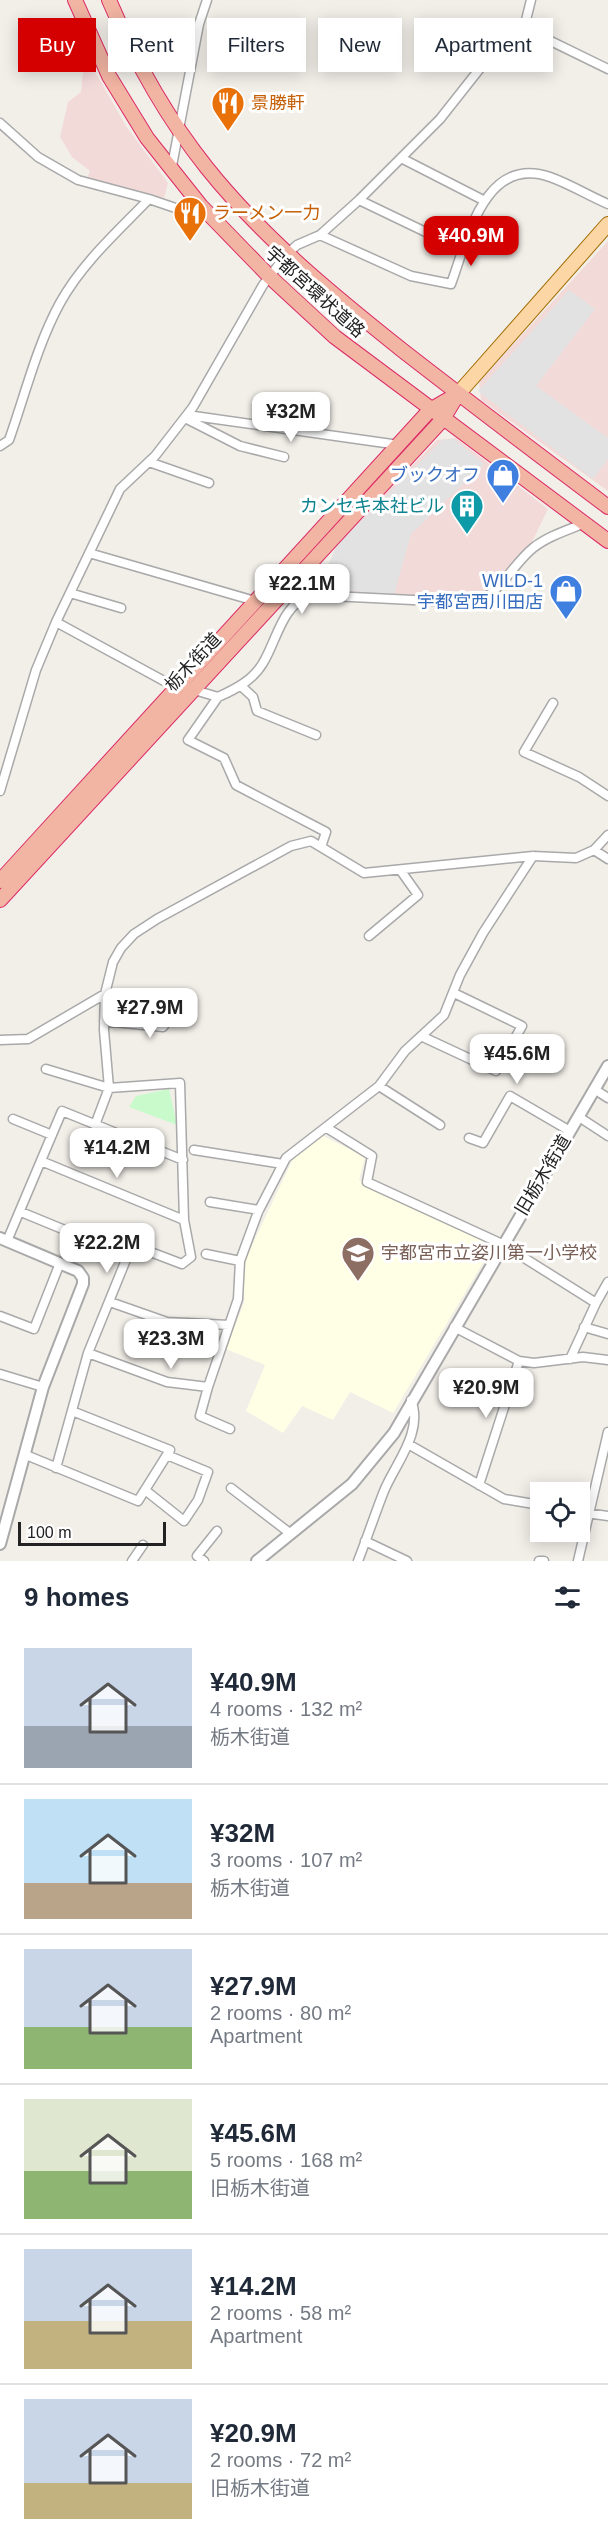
<!DOCTYPE html>
<html lang="en">
<head>
<meta charset="utf-8">
<style>
  body { margin:0; font-family:Helvetica,"Noto Sans JP",sans-serif; background:#f6f6f7; color:#1f2937; height:100vh; display:flex; flex-direction:column; font-size:22px; white-space:nowrap }
  * { box-sizing:border-box; margin:0 }
  p { font-size:20px; color:#747a83 }
  .icon { flex:none; width:33px; height:33px; fill:none; stroke:currentColor; stroke-width:2; stroke-linecap:round; stroke-linejoin:round }
  .map { position:relative; height:1561px; overflow:hidden }
  .details { display:flex; flex-direction:column; background:#fff; flex:1 }
  .details>* { flex:none }
  .hud { position:absolute; left:18px; top:18px; width:573px; height:54px; display:flex; gap:12px }
  .tools { position:absolute; left:530px; top:1482px; display:grid; gap:12px }
  .tools a { display:grid; place-items:center; width:60px; height:60px; border-radius:0px; background:#fff; box-shadow:0 3px 15px #0003; font-size:30px }
  .scale { position:absolute; left:18px; bottom:15px; width:148px; box-sizing:border-box; padding-left:6px; border:3px solid #222; border-top:0; font-size:16px; line-height:21px; white-space:nowrap; color:#222; -webkit-text-stroke:4px #fff; paint-order:stroke }
  .price { position:absolute; translate:-50% -51px; padding:0 14px; border-radius:12px; background:#fff; color:#222; font-size:20px; line-height:39px; filter:drop-shadow(0 2px 3px #0008) }
  .price::after { content:''; position:absolute; left:50%; top:36px; width:18px; height:14px; margin-left:-9px; background:inherit; clip-path:polygon(0 0,100% 0,50% 100%) }
  .price.current { background:#d40000; color:#fff }
  ul { padding:0; list-style:none }
  li { display:flex; align-items:center; gap:18px; height:150px; padding:0 24px }
  li+li { border-top:2px solid #e0e1e3 }
  li span { display:grid; place-items:center; flex:none; width:168px; height:120px; border-radius:0px; color:#555 }
  li>.icon { margin-inline-start:auto }
  span .icon { width:72px; height:72px; fill:#fffc; stroke-width:1 }
  li b { font-size:26px }
  h2 { display:flex; justify-content:space-between; align-items:center; height:72px; padding:0 24px; font-size:26px }
  .pill { padding:0 21px; border-radius:0px; background:#fff; box-shadow:0 3px 15px #0003; font-size:21px; line-height:54px }
  .pill.current { background:#d40000; color:#fff }
  .map>svg:first-child { display:block }
</style>
</head>
<body>
<div class="map">
<svg width="608" height="1561" viewBox="0 0 608 1561">
  <rect width="100%" height="100%" fill="#f2efe9"/>
  <path fill="#f2dad9" d="M89 61 126 126 168 183 164 198 87 179 90 171 72 157 60 137 68 102 81 92 84 64Z
    M608 241V491L481 400 479 382Z
    M456 438 548 509 530 546 484 596 474 600 320 592 337 543 437 440Z"/>
  <path fill="#ffffe5" d="M321 1135 365 1157 359 1180 493 1246 393 1413 350 1392 333 1420 302 1406 283 1433 246 1411 265 1365 226 1349 244 1303V1262L293 1159Z"/>
  <path fill="#c8facc" d="M169 1089 177 1125 129 1107 136 1096Z"/>
  <path fill="#e2e2e2" d="M569 290 595 309 536 386 608 438V459L593 479 478 391Z
    M454 439 484 464 411 534 394 595 318 588 337 545 442 440Z"/>
  <g fill="none" stroke-linecap="round" stroke-linejoin="round">
    <defs>
      <path id="minor" d="M524 28 608 69
        M0 123 38 157 78 180 149 199
        M401 158 485 201
        M171 171 199 24 207 0
        M359 200 461 249
        M320 235 411 276 451 284C467 241 484 154 550 177 570 184 589 196 608 204
        M187 415 399 445
        M185 418 240 446 284 457
        M0 446 9 440C25 395 37 345 60 303 82 263 118 231 149 199L190 213 201 206
        M149 462 209 483
        M89 553 255 601
        M70 593 121 608
        M56 622 164 681 218 697C236 689 253 680 263 663 277 640 282 604 311 595L474 603C499 595 513 564 533 548 548 536 568 530 585 523
        M241 686 253 697 257 711 316 735
        M218 697 188 740 224 758 236 785 326 832 321 847
        M553 703 524 752 579 777 608 796
        M0 791 36 670 56 622 120 489 155 456 193 407 263 285 287 254 297 245 320 235 359 200 440 119 504 38 524 28 531 0
        M594 850 608 859
        M369 936 418 895 401 871
        M104 1021 163 1027 177 1008
        M423 1037 496 1071 522 1026 454 993
        M0 1040 28 1039 105 994
        M46 1069 109 1088 180 1083 184 1220 191 1257 182 1264 132 1245 88 1353 56 1468
        M379 1086 440 1125
        M594 1089 608 1098
        M579 1117 608 1136
        M13 1119 52 1135
        M95 1125 109 1088 104 1030 105 994 113 962 121 948 134 934 157 919 291 846 311 841 364 873 533 856 576 858 594 850 608 835
        M327 1128 372 1156 367 1182 502 1244 596 1303 570 1359
        M469 1138 483 1143 510 1096 570 1131
        M194 1150 283 1164
        M41 1161 184 1220
        M210 1202 259 1210
        M21 1212 128 1256
        M7 1241 62 1111 183 1160
        M206 1254 240 1261
        M110 1302 167 1322 229 1325
        M596 1303 608 1282
        M0 1316 34 1329 60 1263
        M454 1327 519 1361 534 1363 583 1357 608 1360
        M584 1327 608 1334
        M88 1353 167 1382 208 1387 238 1299 240 1261 258 1212 286 1158 379 1086 405 1051 444 1015 460 975 483 933 533 856
        M0 1374 43 1387
        M208 1387 200 1416 230 1429
        M408 1444 504 1499 540 1505
        M26 1455 138 1501 170 1450 72 1411
        M479 1485 519 1361
        M231 1488 291 1534
        M145 1490 184 1521 198 1500 208 1472 167 1455
        M579 1512 608 1516
        M365 1541 407 1561
        M132 1561 143 1545
        M204 1561 197 1556 217 1531
        M358 1561C367 1538 375 1514 384 1491 395 1464 424 1432 411 1400
        M539 1561H544
        M578 1561 608 1432"/>
      <path id="tertiary" d="M0 1238 78 1271 83 1278V1284L43 1387 0 1544
        M257 1561 352 1484 394 1433 608 1066"/>
      <path id="primary" d="M458 394 608 224"/>
      <path id="trunk" d="M75 0 109 76 147 138 201 206 269 276 335 337 608 541
        M109 0C134 59 167 118 207 168 263 238 333 295 402 350 470 403 539 455 608 507
        M0 881 430 410 456 395
        M0 900 443 419 458 394"/>
    </defs>
    <use href="#minor" stroke="#a9a9a9" stroke-width="11"/>
    <use href="#tertiary" stroke="#a9a9a9" stroke-width="14"/>
    <use href="#primary" stroke="#a06b00" stroke-width="16"/>
    <use href="#trunk" stroke="#dc2a67" stroke-width="16"/>
    <use href="#minor" stroke="#fff" stroke-width="8"/>
    <use href="#tertiary" stroke="#fff" stroke-width="10"/>
    <use href="#primary" stroke="#fcd6a4" stroke-width="14"/>
    <use href="#trunk" stroke="#f2b4a3" stroke-width="14"/>
  </g>
  <defs>
    <symbol id="restaurant-pin" viewBox="-11 -11 22 30"><path d="M0 17L-7.5 6A9.5 9.5 0 1 1 7.5 6Z" fill="#e8710a" stroke="#fff"/><path d="M-5-6h1v4h1v-4h1v4h1v-4h1v5L-1.5 .5V6h-2V.5L-5-1ZM5-6V6H3V1.5H1.5Q1.5-4 5-6Z" fill="#fff"/></symbol>
    <symbol id="shop-pin" viewBox="-11 -11 22 30"><path d="M0 17L-7.5 6A9.5 9.5 0 1 1 7.5 6Z" fill="#3f7fe0" stroke="#fff"/><path d="M-5-2.5h2.3a2.7 3.5 0 0 1 5.4 0H5L5.5 6h-11ZM-1.5-2.5h3a1.5 2.3 0 0 0-3 0Z" fill="#fff"/></symbol>
    <symbol id="building-pin" viewBox="-11 -11 22 30"><path d="M0 17L-7.5 6A9.5 9.5 0 1 1 7.5 6Z" fill="#0f9aa8" stroke="#fff"/><path d="M-4-6H4V6H1V3H-1V6H-4ZM-2.5-4.3h1.7v1.8h-1.7ZM.8-4.3h1.7v1.8H.8ZM-2.5-1h1.7V.8h-1.7ZM.8-1h1.7V.8H.8Z" fill="#fff"/></symbol>
    <symbol id="school-pin" viewBox="-11 -11 22 30"><path d="M0 17L-7.5 6A9.5 9.5 0 1 1 7.5 6Z" fill="#8d6e63" stroke="#fff"/><path d="M0-5L7-2L0 1L-7-2ZM-4 1L0 2.5L4 1V4Q0 6-4 4Z" fill="#fff"/></symbol>
  </defs>
  <g fill-rule="evenodd">
    <use href="#restaurant-pin" x="209" y="84" width="38" height="52"/>
    <use href="#restaurant-pin" x="171" y="194" width="38" height="52"/>
    <use href="#shop-pin" x="484" y="456" width="38" height="52"/>
    <use href="#building-pin" x="448" y="487" width="38" height="52"/>
    <use href="#shop-pin" x="547" y="572" width="38" height="52"/>
    <use href="#school-pin" x="339" y="1234" width="38" height="52"/>
  </g>
  <g text-anchor="middle" stroke-width="6" stroke-linejoin="round" paint-order="stroke">
    <g font-size="18" fill="#c56008" stroke="#fff" text-anchor="start">
      <text x="251" y="109">景勝軒</text>
      <text x="213" y="219">ラーメン一力</text>
    </g>
    <g font-size="18" fill="#222" stroke="#fff">
      <text transform="translate(315 292) rotate(42)" y="6">宇都宮環状道路</text>
      <text transform="translate(193 662) rotate(-47)" y="6">栃木街道</text>
      <text transform="translate(543 1175) rotate(-59)" y="6">旧栃木街道</text>
    </g>
    <g font-size="18" fill="#366cbe" stroke="#fff" text-anchor="end">
      <text x="480" y="481">ブックオフ</text>
      <text x="543" y="587">WILD-1<tspan x="543" dy="21">宇都宮西川田店</tspan></text>
    </g>
    <g font-size="18" fill="#0d838f" stroke="#fff" text-anchor="end">
      <text x="444" y="512">カンセキ本社ビル</text>
    </g>
    <g font-size="18" fill="#785e54" stroke="#fff" text-anchor="start">
      <text x="381" y="1259">宇都宮市立姿川第一小学校</text>
    </g>
  </g>
</svg>
<div class="tools">
<a><svg class="icon" aria-label="locate" viewBox="0 0 24 24"><circle cx="12" cy="12" r="6"/><path d="M12 2v4M12 18v4M2 12h4M18 12h4"/></svg></a>
</div>
<div class="scale">100 m</div>
<b class="price current" style="left:471px;top:267px">¥40.9M</b>
<b class="price" style="left:291px;top:443px">¥32M</b>
<b class="price" style="left:302px;top:615px">¥22.1M</b>
<b class="price" style="left:150px;top:1039px">¥27.9M</b>
<b class="price" style="left:517px;top:1085px">¥45.6M</b>
<b class="price" style="left:117px;top:1179px">¥14.2M</b>
<b class="price" style="left:107px;top:1274px">¥22.2M</b>
<b class="price" style="left:171px;top:1370px">¥23.3M</b>
<b class="price" style="left:486px;top:1419px">¥20.9M</b>
<div class="hud">
<a class="pill current">Buy</a>
<a class="pill">Rent</a>
<a class="pill">Filters</a>
<a class="pill">New</a>
<a class="pill">Apartment</a>
</div>
</div>
<section class="details">
<h2>9 homes<svg class="icon" aria-label="filters" viewBox="0 0 24 24"><path d="M4 7h16M4 17h16"/><circle cx="9" cy="7" r="2"/><circle cx="15" cy="17" r="2"/></svg></h2>
<ul>
<li><span style="background:linear-gradient(#c9d6e8 65%,#9aa5b1 0)"><svg class="icon" aria-label="home" viewBox="0 0 24 24"><path d="M3 11l9-7 9 7M6 9v11h12V9"/></svg></span><div><b>¥40.9M</b><p>4 rooms · 132 m²</p><p>栃木街道</p></div></li>
<li><span style="background:linear-gradient(#bfe0f5 70%,#b9a48a 0)"><svg class="icon" aria-label="home" viewBox="0 0 24 24"><path d="M3 11l9-7 9 7M6 9v11h12V9"/></svg></span><div><b>¥32M</b><p>3 rooms · 107 m²</p><p>栃木街道</p></div></li>
<li><span style="background:linear-gradient(#c9d6e8 65%,#8fb573 0)"><svg class="icon" aria-label="home" viewBox="0 0 24 24"><path d="M3 11l9-7 9 7M6 9v11h12V9"/></svg></span><div><b>¥27.9M</b><p>2 rooms · 80 m²</p><p>Apartment</p></div></li>
<li><span style="background:linear-gradient(#dfe7d0 60%,#8fb573 0)"><svg class="icon" aria-label="home" viewBox="0 0 24 24"><path d="M3 11l9-7 9 7M6 9v11h12V9"/></svg></span><div><b>¥45.6M</b><p>5 rooms · 168 m²</p><p>旧栃木街道</p></div></li>
<li><span style="background:linear-gradient(#c9d6e8 60%,#c2b280 0)"><svg class="icon" aria-label="home" viewBox="0 0 24 24"><path d="M3 11l9-7 9 7M6 9v11h12V9"/></svg></span><div><b>¥14.2M</b><p>2 rooms · 58 m²</p><p>Apartment</p></div></li>
<li><span style="background:linear-gradient(#c9d6e8 70%,#c2b280 0)"><svg class="icon" aria-label="home" viewBox="0 0 24 24"><path d="M3 11l9-7 9 7M6 9v11h12V9"/></svg></span><div><b>¥20.9M</b><p>2 rooms · 72 m²</p><p>旧栃木街道</p></div></li>
</ul>
</section>
</body>
</html>
